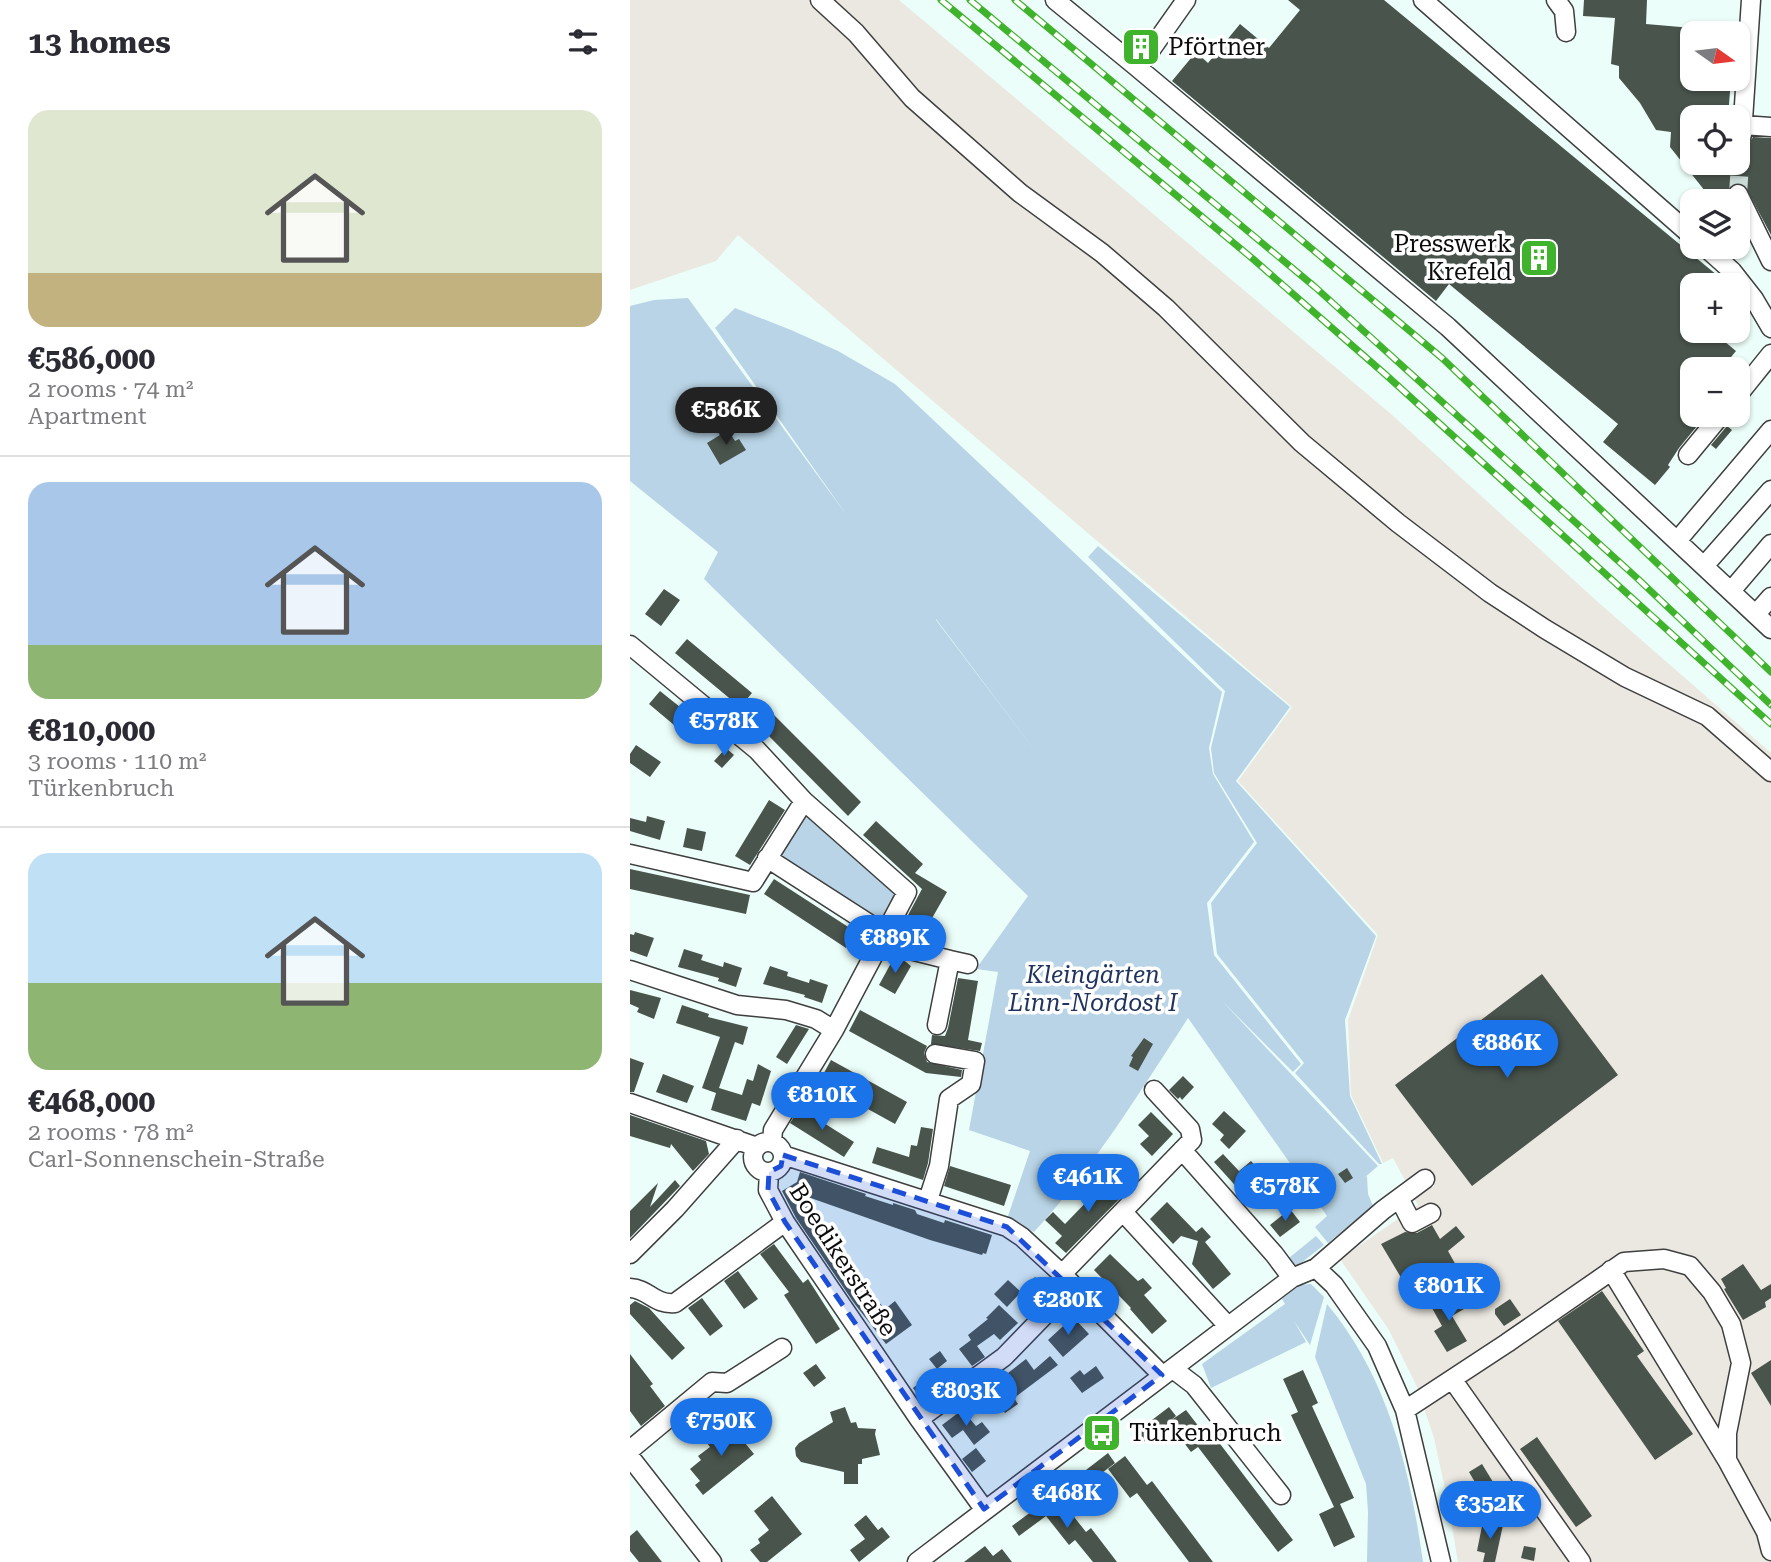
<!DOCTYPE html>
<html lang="en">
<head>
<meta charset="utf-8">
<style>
  body { margin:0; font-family:"Roboto Serif",serif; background:#f2f2f3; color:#2b2b33; height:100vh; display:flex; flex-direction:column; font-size:26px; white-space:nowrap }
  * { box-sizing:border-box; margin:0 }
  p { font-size:23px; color:#7c7c81 }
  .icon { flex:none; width:38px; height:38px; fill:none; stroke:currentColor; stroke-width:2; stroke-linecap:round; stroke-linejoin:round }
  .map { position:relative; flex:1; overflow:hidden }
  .panel { display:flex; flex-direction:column; background:#fff; width:630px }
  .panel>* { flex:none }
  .needle { width:46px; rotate:104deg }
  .buttons { position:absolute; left:1050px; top:21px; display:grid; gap:14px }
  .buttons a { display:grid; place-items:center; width:70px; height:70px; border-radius:14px; background:#fff; box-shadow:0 2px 5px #0004; font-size:35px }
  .price { position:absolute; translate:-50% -60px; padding:0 16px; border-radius:24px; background:#1a73e8; color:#fff; font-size:23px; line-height:46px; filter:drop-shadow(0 2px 4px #0008) }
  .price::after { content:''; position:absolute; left:50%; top:42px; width:21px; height:16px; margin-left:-10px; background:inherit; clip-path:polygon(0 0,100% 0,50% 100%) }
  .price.active { background:#222; color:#fff }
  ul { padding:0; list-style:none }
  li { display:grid; align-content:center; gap:14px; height:371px; padding:0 28px }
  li+li { border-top:2px solid #e1e1e2 }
  li span { display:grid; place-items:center; height:217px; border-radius:21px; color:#555 }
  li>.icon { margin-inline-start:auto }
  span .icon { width:126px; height:126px; fill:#fffc; stroke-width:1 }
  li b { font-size:30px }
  h2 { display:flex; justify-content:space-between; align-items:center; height:84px; padding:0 28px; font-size:30px }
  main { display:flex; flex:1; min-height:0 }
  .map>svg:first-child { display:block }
</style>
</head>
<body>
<main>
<section class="panel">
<h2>13 homes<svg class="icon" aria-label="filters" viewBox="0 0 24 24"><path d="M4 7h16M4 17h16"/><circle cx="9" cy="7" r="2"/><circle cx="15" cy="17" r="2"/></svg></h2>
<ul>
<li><span style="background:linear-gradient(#dfe7d0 75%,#c2b280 0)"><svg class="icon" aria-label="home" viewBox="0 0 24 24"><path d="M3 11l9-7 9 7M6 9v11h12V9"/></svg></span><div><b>€586,000</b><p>2 rooms · 74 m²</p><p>Apartment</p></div></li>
<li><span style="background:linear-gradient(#a9c7e8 75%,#8fb573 0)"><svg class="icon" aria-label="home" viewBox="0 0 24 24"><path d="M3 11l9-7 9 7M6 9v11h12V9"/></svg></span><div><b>€810,000</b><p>3 rooms · 110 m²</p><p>Türkenbruch</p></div></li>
<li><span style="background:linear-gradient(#bfe0f5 60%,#8fb573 0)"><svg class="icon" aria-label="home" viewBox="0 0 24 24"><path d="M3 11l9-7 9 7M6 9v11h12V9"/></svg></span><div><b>€468,000</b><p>2 rooms · 78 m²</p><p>Carl-Sonnenschein-Straße</p></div></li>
</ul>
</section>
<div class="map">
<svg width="1141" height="1562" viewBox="0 0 1141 1562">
  <rect width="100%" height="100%" fill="#ecfef9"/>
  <path fill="#eae8e0" d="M0 0H269L761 414 969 603 1141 753V1562H828L817 1498 804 1438 787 1387 759 1330 710 1259 788 1205 763 1158 753 1163 721 1095 718 1020 748 935 608 781 662 707 108 235 86 261 0 290Z"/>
  <path fill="#b8d4e6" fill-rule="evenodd" d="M58 298 218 517 85 328 105 308 161 330 208 351 265 384 592 692 579 748 583 774 624 842 577 903 584 955 671 1064 663 1072 592 1001 748 1166 734 1178 737 1176 738 1194 743 1206 698 1243 685 1227 697 1216 558 1018C510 1092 464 1167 404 1232L377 1219 400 1151 339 1130 368 972 346 969 398 896 74 579 88 552 0 481V306L24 300ZM306 619 412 760 306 620Z
    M468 546 660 707 606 781 746 936 715 1020 720 1096 752 1164H749L665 1073 674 1063 587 954 581 903 627 843 584 773 581 748 595 691 458 557Z
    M175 813 266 890C267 900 256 917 248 922L149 856Z
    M686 1236 694 1245 662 1270 654 1262Z
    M681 1284 694 1297 680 1345 664 1321 676 1342 581 1388 572 1364 655 1304 652 1299 670 1285Z
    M697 1304C758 1377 780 1470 793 1562H737L738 1512 736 1484 685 1357Z"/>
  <path fill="#49544c" d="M658 0H754L1099 285H1062V331H1082L1106 351 1097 362 1106 369H1062V415H1076L1049 448 1038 465 1040 467 1025 485 973 442 988 424 819 284 806 301 542 81 566 52 578 63 610 24 639 48 670 10Z
    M954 0H1017L1016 24 1062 28V79H1101L1098 117H1062V163H1108V145H1118L1123 137 1141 138V235L1114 184H1102L1097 193 1075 191 1040 147 1041 132 1026 130 1010 103 989 78V66L981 64 985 18 953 16Z
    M1097 426 1102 430 1086 449 1081 445Z
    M98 430 105 441 109 439 116 450 90 465 77 443Z
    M34 589 50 600 31 626 15 614Z
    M57 639 122 693 110 707 45 653Z
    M30 691 55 711 44 725 19 704Z
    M136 707 231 802 218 816 123 720Z
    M6 745 31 762 20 777 0 763V754Z
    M96 748 104 755 92 768 84 761Z
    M139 800 155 810 120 865 105 856Z
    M17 816 35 821 30 840 0 831V818L16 822Z
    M246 821 293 864 285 873 317 892 289 941 270 930 292 889 233 835Z
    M57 828 76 832 72 851 53 847Z
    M0 869 120 895 116 914 0 889Z
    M144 879 226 932 216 948 134 894Z
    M5 932 24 938 17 957 0 951V934L4 935Z
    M54 949 73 955 71 960 93 967 94 962 112 968 106 987 88 981 89 978 48 967Z
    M266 954 281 966 265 994 249 985Z
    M140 966 158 972 157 976 179 983 180 979 198 985 192 1003 174 997 175 995 133 984Z
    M912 974 988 1075 842 1186 765 1085Z
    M328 978 348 981 338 1040 352 1043 350 1051 301 1044 302 1035 315 1036 318 1028Z
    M0 990 31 998 24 1019 7 1012 9 1008 0 1004Z
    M52 1005 79 1014 78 1017 118 1027 113 1045 105 1042 89 1088 112 1095 117 1079 123 1081 128 1064 141 1071 130 1106 122 1103 116 1121 81 1110 86 1093 72 1088 90 1037 46 1023Z
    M230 1010 297 1046 294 1053 297 1062 332 1070 331 1077 296 1073 219 1031Z
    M166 1025 179 1029 157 1064 146 1057Z
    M514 1038 523 1044 508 1071 499 1066 503 1057 501 1056Z
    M0 1058 14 1063 4 1092H0Z
    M201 1060 277 1102 265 1124 189 1082Z
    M33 1074 64 1086 57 1103 26 1092Z
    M553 1076 564 1087 552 1100 550 1097 548 1099 539 1090Z
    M170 1108 224 1142 214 1157 160 1123Z
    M594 1111 616 1131 599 1149 590 1140 594 1135 582 1124Z
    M521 1112 543 1134 522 1156 510 1144 519 1136 508 1125Z
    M0 1115 76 1141 79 1154 63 1171 41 1144 40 1148 0 1136Z
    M291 1127 303 1129 298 1163 293 1180 242 1163 247 1147 279 1157 281 1145 287 1146Z
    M593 1154 609 1171 621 1161 640 1182 632 1190 624 1182 612 1193 584 1162Z
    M320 1166 381 1185 374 1206 314 1186Z
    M717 1168 723 1178 715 1183 708 1174Z
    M170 1172 236 1194 235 1196 263 1205V1203L285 1210 287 1214 314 1223 315 1220 362 1235 356 1254 353 1253 352 1255 300 1240 175 1196 202 1237 207 1239 242 1295 255 1309 265 1301 282 1325 256 1344 224 1303 166 1218 152 1191 167 1182Z
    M494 1174 504 1184 436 1253 425 1243 432 1236 415 1220 423 1212 435 1224 466 1192 471 1196Z
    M45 1180 50 1186 0 1238V1211L28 1183 20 1207Z
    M537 1202 566 1232 572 1227 581 1237 575 1242 601 1274 583 1289 562 1264 568 1241 551 1236 543 1244 520 1219Z
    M660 1209 670 1222 650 1237 640 1225Z
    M802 1225 810 1239 826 1226 835 1237 818 1251 827 1267 782 1296 751 1244 775 1232 787 1233Z
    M144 1244 173 1283 178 1279 210 1329 186 1344 154 1295 159 1292 130 1254Z
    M480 1254 508 1281 513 1278 522 1288 514 1295 537 1321 522 1334 500 1309 501 1308 464 1270Z
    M1113 1264 1131 1290 1141 1284V1298L1135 1302 1136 1307 1113 1320 1097 1294 1094 1289 1096 1288 1091 1279Z
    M108 1271 128 1299 114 1309 94 1281Z
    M405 1277 418 1290 407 1301 394 1288Z
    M378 1280 391 1292 377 1307 364 1294Z
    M972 1291 1014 1351 1007 1356 1063 1434 1025 1460 928 1321Z
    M825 1294 834 1309 822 1316 837 1341 817 1352 804 1331 812 1326 802 1308Z
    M72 1298 93 1326 80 1336 58 1308Z
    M880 1299 891 1315 874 1326 865 1314V1309Z
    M5 1301 19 1308 55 1348 42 1360 0 1314V1305Z
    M369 1305 388 1323 370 1340 364 1334 347 1346 355 1357 342 1366 329 1349 341 1340 338 1335 358 1319 356 1318Z
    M443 1317 459 1334 433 1357 418 1340Z
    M310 1351 317 1361 307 1369 299 1359Z
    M0 1354 23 1384 20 1386 35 1406 11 1426 0 1411Z
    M420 1356 428 1365 384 1398 388 1404 375 1413 367 1403 380 1395 369 1380 396 1359 404 1370Z
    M1141 1360V1406L1121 1373Z
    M186 1364 196 1378 184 1387 173 1373Z
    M466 1366 474 1378 452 1393 440 1378 450 1370 454 1375Z
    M673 1370 688 1403 682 1406 724 1498 710 1504 725 1537 704 1547 689 1514 704 1507 661 1415 668 1412 653 1379Z
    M304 1372 314 1385 293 1401 283 1388Z
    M215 1407 221 1423 226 1422 228 1428 246 1429 245 1434 250 1455 232 1459V1464H228V1484H214V1472L171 1462 166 1456 165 1448 169 1443 203 1422 200 1412Z
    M539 1407 546 1416 540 1421 556 1410 573 1432 578 1428 663 1540 648 1552 568 1447 561 1452 539 1423 512 1443 505 1433Z
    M332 1410 346 1426 352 1422 360 1432 344 1445 333 1430 322 1438 312 1425Z
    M97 1421 124 1454 73 1495 65 1485 70 1481 60 1469 71 1460 68 1456 80 1447 77 1443 87 1434 84 1431Z
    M907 1437 962 1516 946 1527 890 1449Z
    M346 1448 356 1461 342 1472 332 1459Z
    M478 1453 485 1463 451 1489 443 1480Z
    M495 1456 517 1485 522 1481 583 1562H559L507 1493 500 1498 478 1469Z
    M852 1464 874 1500 860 1508 839 1472Z
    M142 1496 172 1534 137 1562H130L120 1550 130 1543 128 1539 139 1530 124 1511Z
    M417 1500 424 1509 433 1503 456 1532 461 1528 487 1562H463L445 1540 439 1545 416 1516 389 1536 382 1526Z
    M236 1515 248 1530 252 1527 260 1537 229 1562 220 1550 235 1539 224 1525Z
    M853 1521 873 1525 865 1562H853L855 1553 847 1551Z
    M7 1530 32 1562H9L0 1551V1536Z
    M355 1546 363 1556 372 1549 382 1562H334Z
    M894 1546 906 1548 904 1561 891 1558Z"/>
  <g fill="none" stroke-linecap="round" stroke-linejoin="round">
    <path stroke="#cadad5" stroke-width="18" stroke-dasharray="18 9" stroke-linecap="butt" d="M1108 194 1112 135"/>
    <defs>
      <path id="minor" d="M190 0 226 33 282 98 390 193 472 253 536 308 672 443 768 523 860 593 915 629 995 677 1077 716 1141 772
        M425 0 508 68
        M556 0 508 68 818 327 1141 629
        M793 0 1062 236
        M926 0 934 11 936 32
        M1113 125 1141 127
        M1112 135 1121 0
        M1108 194 1141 261
        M1075 247 1102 271 1124 299 1141 328
        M1108 395 1141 354
        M1058 455 1091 415
        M1047 541 1141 430
        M1074 566 1141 490
        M1101 591 1141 544
        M1126 614 1141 597
        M0 645 127 750 174 801 277 892 204 1030 143 1130 142 1142
        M0 854 123 882 174 801
        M137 858 280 950 320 960 307 1025
        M320 960 338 964
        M0 970 107 1005 156 1010 186 1019 204 1030
        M0 1103 127 1147
        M123 1157a15 15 0 1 1 30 0a15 15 0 1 1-30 0Z
        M552 1150 644 1254 662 1278
        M153 1155 377 1227 392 1237 432 1274 532 1375
        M139 1172 138 1190 155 1222 289 1419 354 1509
        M769 1198 782 1223 801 1213
        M298 1200 309 1166 319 1099 341 1084 345 1061 305 1054
        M493 1212 598 1326
        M0 1254 45 1209 107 1139
        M686 1268 704 1285 747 1346 775 1410 811 1562
        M981 1270 1097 1460 1136 1532 1141 1551
        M432 1274 562 1140 560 1129 524 1090
        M0 1288C19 1289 24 1305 45 1303L155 1222
        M543 1369 564 1385 651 1495
        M822 1379 951 1562
        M775 1410 877 1343 994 1262 1034 1259 1060 1266 1082 1292 1101 1324 1111 1363 1097 1433V1460
        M289 1419 374 1357 443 1286
        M0 1450 82 1382 97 1383 152 1348
        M0 1457 82 1562
        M287 1562 662 1278 686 1268 753 1210 795 1179"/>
    </defs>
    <use href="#minor" stroke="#3f3f3f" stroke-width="21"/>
    <use href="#minor" stroke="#fff" stroke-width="18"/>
    <defs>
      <path id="rail" d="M311 0 623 259 756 375 1141 724
        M340 0 685 287 1007 578 1141 705
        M385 0 812 358 1141 672"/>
    </defs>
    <use href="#rail" stroke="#40b32d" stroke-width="7"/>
    <use href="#rail" stroke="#fff" stroke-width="4.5" stroke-dasharray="13" stroke-linecap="butt"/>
  </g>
  <path fill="#1d4ed8" fill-opacity="0.2" stroke="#1d4ed8" stroke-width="5" stroke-dasharray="14 9" stroke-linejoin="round" d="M153 1155 377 1227 532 1375 354 1509 155 1222 138 1190 139 1172 151 1166Z"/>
  <defs>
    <symbol id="building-square" viewBox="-11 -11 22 22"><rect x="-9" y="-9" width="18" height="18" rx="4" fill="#40b32d" stroke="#fff"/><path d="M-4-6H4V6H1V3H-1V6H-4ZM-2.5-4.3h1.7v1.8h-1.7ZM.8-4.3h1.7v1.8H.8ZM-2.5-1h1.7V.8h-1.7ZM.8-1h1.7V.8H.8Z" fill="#fff"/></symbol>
    <symbol id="bus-square" viewBox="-11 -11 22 22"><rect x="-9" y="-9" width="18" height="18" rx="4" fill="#40b32d" stroke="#fff"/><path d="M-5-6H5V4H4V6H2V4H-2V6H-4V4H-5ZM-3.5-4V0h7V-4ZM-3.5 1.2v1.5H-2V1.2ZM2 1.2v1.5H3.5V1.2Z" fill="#fff"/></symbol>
  </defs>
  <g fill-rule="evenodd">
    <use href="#building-square" x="489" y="25" width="44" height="44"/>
    <use href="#building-square" x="887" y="236" width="44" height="44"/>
    <use href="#bus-square" x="450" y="1411" width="44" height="44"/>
  </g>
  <g text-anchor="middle" stroke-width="7" stroke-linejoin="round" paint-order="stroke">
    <g font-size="24" fill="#0c0c0c" stroke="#fff" text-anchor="start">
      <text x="538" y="55">Pförtner</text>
      <text x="882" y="252" text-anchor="end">Presswerk<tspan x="882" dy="28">Krefeld</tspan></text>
      <text x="499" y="1441">Türkenbruch</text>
    </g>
    <g font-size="24" font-style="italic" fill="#21345f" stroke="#fff">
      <text x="463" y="983">Kleingärten<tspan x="463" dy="28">Linn-Nordost I</tspan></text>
    </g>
    <g font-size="24" fill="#0c0c0c" stroke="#fff">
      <text transform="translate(213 1260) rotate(57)" y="8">Boedikerstraße</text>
    </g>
  </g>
</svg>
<div class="buttons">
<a><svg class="needle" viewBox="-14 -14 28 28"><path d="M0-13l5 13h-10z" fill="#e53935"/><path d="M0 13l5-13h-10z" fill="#7c7c81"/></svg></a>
<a><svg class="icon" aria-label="locate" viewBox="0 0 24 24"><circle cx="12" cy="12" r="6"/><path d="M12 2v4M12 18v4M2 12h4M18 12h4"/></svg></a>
<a><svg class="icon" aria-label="layers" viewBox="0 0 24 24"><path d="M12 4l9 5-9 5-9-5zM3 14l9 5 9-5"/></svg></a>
<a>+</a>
<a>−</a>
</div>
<b class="price active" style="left:96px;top:447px">€586K</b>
<b class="price" style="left:94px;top:758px">€578K</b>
<b class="price" style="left:265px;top:975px">€889K</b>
<b class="price" style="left:877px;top:1080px">€886K</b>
<b class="price" style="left:192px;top:1132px">€810K</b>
<b class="price" style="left:458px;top:1214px">€461K</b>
<b class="price" style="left:655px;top:1223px">€578K</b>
<b class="price" style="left:819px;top:1323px">€801K</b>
<b class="price" style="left:438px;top:1337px">€280K</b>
<b class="price" style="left:336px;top:1428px">€803K</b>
<b class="price" style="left:91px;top:1458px">€750K</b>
<b class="price" style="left:437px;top:1530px">€468K</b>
<b class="price" style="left:860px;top:1541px">€352K</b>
</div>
</main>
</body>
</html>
